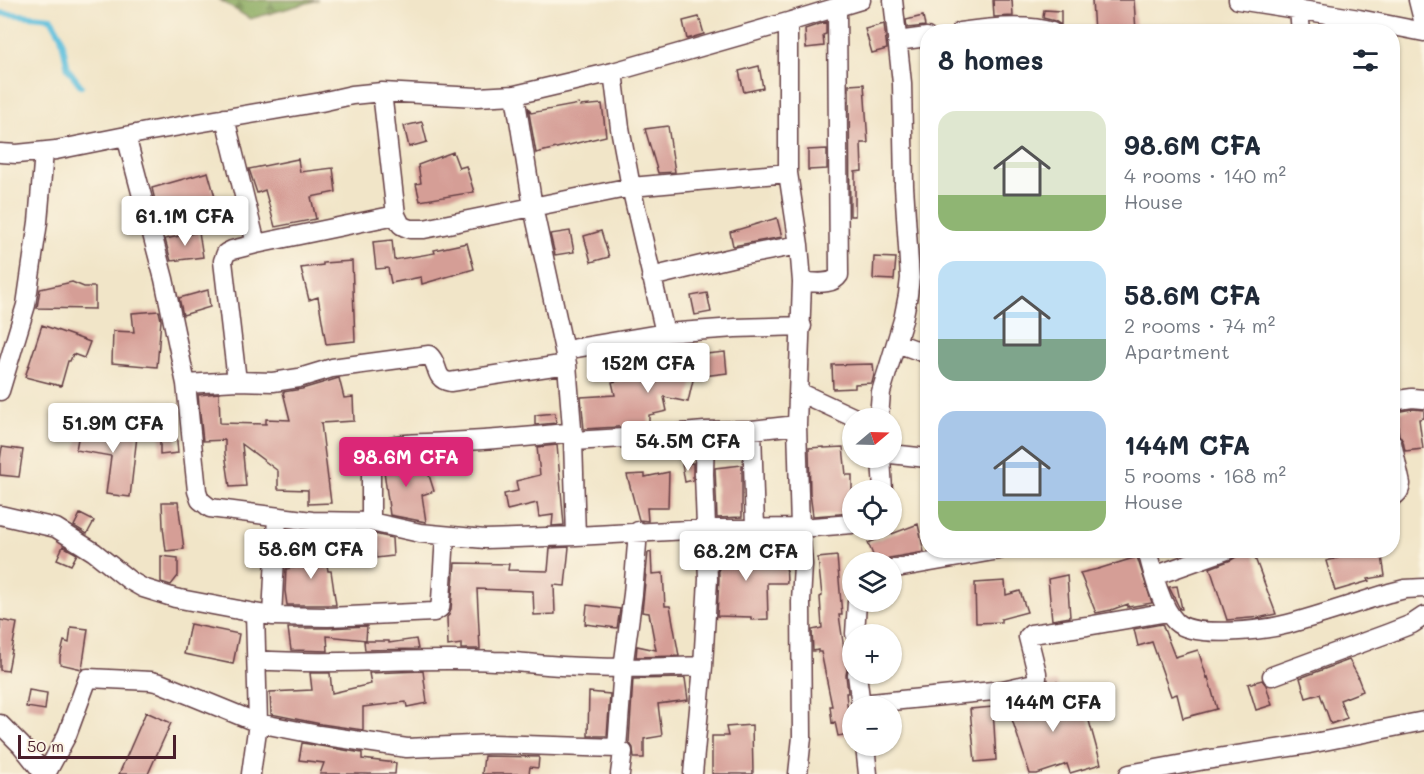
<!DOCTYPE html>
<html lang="en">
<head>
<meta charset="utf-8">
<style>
  body { margin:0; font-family:Mali,sans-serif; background:#f2f2f3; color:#1f2937; height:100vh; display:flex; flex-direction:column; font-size:22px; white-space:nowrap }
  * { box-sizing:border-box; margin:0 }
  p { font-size:20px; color:#747a83 }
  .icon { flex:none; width:33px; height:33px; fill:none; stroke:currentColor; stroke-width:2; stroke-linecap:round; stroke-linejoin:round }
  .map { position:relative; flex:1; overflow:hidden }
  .panel { position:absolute; left:920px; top:24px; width:480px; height:534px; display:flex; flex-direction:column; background:#fff; border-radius:24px; box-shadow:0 2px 4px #0004 }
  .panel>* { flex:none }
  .needle { width:39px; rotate:71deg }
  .buttons { position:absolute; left:842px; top:408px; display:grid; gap:12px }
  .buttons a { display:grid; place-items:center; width:60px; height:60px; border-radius:50%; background:#fff; box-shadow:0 2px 4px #0004; font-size:30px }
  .scale { position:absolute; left:18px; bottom:15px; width:158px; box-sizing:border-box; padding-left:6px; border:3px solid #4a1f2b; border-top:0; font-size:16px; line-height:21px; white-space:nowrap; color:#4a1f2b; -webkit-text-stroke:4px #fcf5e5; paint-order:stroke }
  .price { position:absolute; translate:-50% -51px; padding:0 14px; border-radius:6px; background:#fff; color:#222; font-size:20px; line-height:39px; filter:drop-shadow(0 2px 3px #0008) }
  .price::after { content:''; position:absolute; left:50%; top:36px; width:18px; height:14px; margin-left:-9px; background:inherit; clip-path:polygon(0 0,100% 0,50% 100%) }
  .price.on { background:#db2777; color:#fff }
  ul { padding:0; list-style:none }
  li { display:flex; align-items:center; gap:18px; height:150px; padding:0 18px }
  li span { display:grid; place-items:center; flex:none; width:168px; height:120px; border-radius:18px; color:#555 }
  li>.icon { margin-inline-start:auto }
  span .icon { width:72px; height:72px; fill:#fffc; stroke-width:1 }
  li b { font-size:26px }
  h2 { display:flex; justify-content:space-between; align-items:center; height:72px; padding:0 18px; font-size:26px }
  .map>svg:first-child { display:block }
</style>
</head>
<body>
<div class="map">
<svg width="1424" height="774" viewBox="0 0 1424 774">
  <defs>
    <pattern id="forest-firs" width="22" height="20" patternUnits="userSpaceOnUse" patternTransform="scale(1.5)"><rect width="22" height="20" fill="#87a85c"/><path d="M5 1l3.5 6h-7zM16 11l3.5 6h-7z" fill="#70884c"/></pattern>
  </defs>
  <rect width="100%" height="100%" fill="#fcf5e5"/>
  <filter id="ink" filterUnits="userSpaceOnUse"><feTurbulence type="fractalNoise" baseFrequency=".0167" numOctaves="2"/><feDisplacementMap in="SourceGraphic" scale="12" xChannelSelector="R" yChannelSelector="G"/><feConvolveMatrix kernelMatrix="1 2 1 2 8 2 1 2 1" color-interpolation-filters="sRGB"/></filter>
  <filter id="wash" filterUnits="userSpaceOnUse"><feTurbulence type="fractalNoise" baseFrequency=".008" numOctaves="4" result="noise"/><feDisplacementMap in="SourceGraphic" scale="24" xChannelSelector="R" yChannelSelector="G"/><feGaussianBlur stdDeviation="1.35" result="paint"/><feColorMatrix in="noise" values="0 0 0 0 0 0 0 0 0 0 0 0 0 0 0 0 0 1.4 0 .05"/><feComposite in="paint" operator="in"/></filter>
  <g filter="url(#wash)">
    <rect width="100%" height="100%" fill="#f1e5c8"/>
    <path fill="url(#forest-firs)" stroke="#686444" stroke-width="1.5" d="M220 0H318L250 19Z"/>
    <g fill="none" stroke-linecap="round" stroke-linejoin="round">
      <path stroke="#5fc0dd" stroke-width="6" d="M0 13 51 18 61 36 68 69 81 86"/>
    </g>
    <g id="blocks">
      <path fill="#d59e96" d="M993 0H1012L1013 16 994 17Z
        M1092 0H1134L1136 32H1094Z
        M1044 10 1061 11V25L1055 21 1043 18Z
        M923 16 925 26 907 28 906 20Z
        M699 17 704 34 687 39 683 21Z
        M826 22V34L823 35 824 46 806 48 805 29Z
        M884 24 887 49 872 53 865 29Z
        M759 66 763 88 744 92 739 71Z
        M864 84 868 143H861L862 171 855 172V216H850L849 85Z
        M579 104 580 106 602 104 606 136 536 153 528 107 531 113Z
        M422 122 427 142 409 147 404 126Z
        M668 126 675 172 658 173 645 129Z
        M827 149V169L808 170V150Z
        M453 152 459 168 466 166 474 192 420 201 416 184 421 183 418 165Z
        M298 159 300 172 333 168 336 192 311 197 316 219 275 227 265 190 257 193 249 169Z
        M208 172 215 197 158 213 152 188Z
        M777 218 782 237 733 246 730 232Z
        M570 231 574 252 555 255 550 234Z
        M601 231 609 257 591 262 584 236Z
        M199 232 203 257 171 261 165 239Z
        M392 240 394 260 435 253 434 250 467 243 474 269 422 284 421 277 391 283 388 268 376 269 373 242Z
        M874 257 896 258 894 280 873 279Z
        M352 261 355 341 326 344 318 297 309 300 301 268 323 265V263Z
        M72 282 84 287H95V309L37 308 40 289Z
        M208 290 210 307 183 315 179 298Z
        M707 293 711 312 695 315 691 296Z
        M159 311 161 320 157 367 112 363 113 331 134 332 132 313Z
        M42 325 90 342 84 358 73 354 70 361H68L61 386 25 377Z
        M725 352 727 373 703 376 693 380 688 402 664 397 667 411 649 415V425L584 429 581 397 615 395 612 382 665 371 706 354Z
        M873 364 874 375 872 383 855 384V388L833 389 832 365Z
        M339 378 344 398 353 397 354 421 321 423 331 503 308 504V490L278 489V471L242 444 246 486 230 487 225 453V440L203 441 198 395 219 393 220 423 266 424V419L290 420 283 392 302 389Z
        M1412 409 1424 410V418L1419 419 1423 449 1405 451 1403 441 1399 435 1396 412Z
        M555 413 556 423 535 425V415Z
        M84 426 138 427 130 497 106 494 111 456 76 450 79 433 84 434Z
        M176 430 178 453 160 455V432Z
        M557 445 564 525 552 526 553 515 539 517 537 503 507 510 504 494 518 491 516 481 540 475 537 447Z
        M2 447 23 450 19 477 0 475V460Z
        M824 447V448L843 447 846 475H852V513L813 516 810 493 809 448Z
        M413 455 419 474 428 472 434 491 422 495 426 522 390 515 384 471H382L387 459Z
        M693 463V480L685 482 682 464Z
        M742 465V517L717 518 715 468Z
        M669 472 668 508H647L648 521 639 520 627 475 645 474V477Z
        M162 502H178L184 549 166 551 163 527Z
        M80 514 94 521 87 534 74 526Z
        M918 524 924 552 889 558 883 561 876 562 868 543Z
        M374 534 392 538 393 556 376 558Z
        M323 540 328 571H331L336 605H287L285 591 286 569 308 565 305 543Z
        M718 540H742L741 558 786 559 787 583H767L768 619 751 620V617L717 616 719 579Z
        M63 546 77 554 71 565 57 559Z
        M569 547 565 586 554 585 555 614 534 615 533 591 477 589 480 649H461V644L448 646 447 617 449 615 451 609 455 563 509 564 508 570 548 571 550 548Z
        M1238 550H1252L1276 614 1262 617 1227 620 1210 568 1231 560 1236 557Z
        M1335 550H1381L1385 576 1368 579 1369 581 1335 591 1326 561 1338 558Z
        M651 552 652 574 663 573 665 606H670L679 656 636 657 637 646 656 650 649 613 642 612 648 553Z
        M161 556 178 558V576L171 585 161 582Z
        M837 556 842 615H839L847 670 846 675 848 693H846L850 734 838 736 835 722 832 723 830 706H832L821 652H818V650L813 651 812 630 822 628 820 597 822 596 818 558Z
        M1137 557 1152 603 1128 607V604L1111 610 1096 613 1080 573 1098 569Z
        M1067 575 1070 617 1052 620 1048 579Z
        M1005 581 1006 595 1020 591 1027 612 1001 619V622L976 623 975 583Z
        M1177 586 1182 609H1180L1169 587Z
        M587 605 620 609 617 628 585 624Z
        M0 620 17 623 8 671 0 670Z
        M190 624 239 634 233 664 184 654Z
        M1162 624 1175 657 1198 650 1207 678 1208 677 1217 709 1183 718 1177 694 1171 696 1152 642 1138 646 1134 629Z
        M367 626 366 640 327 636 328 651 291 650 288 628H329Z
        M71 627 88 629 82 669 60 664V657L64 641 69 643Z
        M416 639 418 649 365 650 364 641H389V643Z
        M1349 660 1359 678H1358L1363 691 1340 700 1347 718 1331 724 1320 694 1306 698 1300 678Z
        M423 671 427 703 407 707 406 702 363 707V730L321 724 271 714 270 692 312 690 310 673H330L332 693 371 684 369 673Z
        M685 678 688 700 658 704 662 736 644 739V758H634L633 748 629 742 633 679Z
        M1048 680 1049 683 1057 682 1064 716 1086 710 1101 764 1070 773 1067 764 1037 774H1030L1006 701 1040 692 1044 689Z
        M1262 680 1266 685 1272 705 1256 710 1248 684Z
        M29 690 47 693 45 710 26 707Z
        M589 692 610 694 607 736H588Z
        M993 707 996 760 975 762 970 709Z
        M146 712 171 723 148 774H119Z
        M752 725 753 774H712V736H728L726 727Z
        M302 743 362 753V759L396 763 395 774H320L324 763 299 760Z
        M484 756 539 757 538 768 530 767 529 774H482Z"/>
    </g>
  </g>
  <g filter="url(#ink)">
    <use href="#blocks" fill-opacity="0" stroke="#633d43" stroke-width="1.5"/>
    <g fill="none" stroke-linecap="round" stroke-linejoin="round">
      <defs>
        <path id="street" d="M1238 0 1359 19 1424 32
          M1418 0 1424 24
          M1299 10 1301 32
          M788 22V173L799 245 802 282 797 425 800 528 803 564 801 602 802 737 798 774
          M960 32C986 28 1026 23 1052 32
          M897 41 927 37
          M613 72 620 128 631 187 665 333
          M382 92 396 215 401 225 405 227 410 229H424L631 187 788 173
          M515 95 533 207 567 364 573 441 576 536
          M225 118 256 244 396 215
          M126 136 164 279 186 384 197 491 200 500 210 508 312 521 371 522 420 533 485 539 576 536 707 529 800 528 852 524
          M0 153 17 154 56 150 151 131 321 102 352 95 382 92 477 97 515 95 613 72 788 22 861 0
          M651 277 735 257 799 245
          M802 282C815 282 832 286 839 275L837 7
          M897 343 927 354
          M565 350 665 333 735 328 802 326
          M237 381 273 382 299 378 332 368 429 355C440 364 433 379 450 382L567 364
          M186 384 237 381 223 261 226 253 232 250 256 244
          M0 391 26 305 38 222 44 152
          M799 392 855 418
          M1392 401 1412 398 1424 399
          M879 418 881 392 903 320 908 295 910 278 904 186 902 83 893 0
          M752 430 755 527
          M573 441 624 438 705 431 752 430 797 425
          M1392 443 1401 484C1400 491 1398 494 1392 497
          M891 454 927 458
          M881 458 883 490
          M0 515 56 528 94 552 129 580 143 588 175 598 255 613
          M371 522V469L378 450C400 441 424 444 447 442 489 440 531 437 573 432
          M1147 550C1152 570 1161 608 1176 622 1194 639 1265 630 1288 624 1322 615 1356 603 1389 593L1405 589 1424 588
          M891 569 999 550
          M1154 576 1227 550
          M272 616 328 617 434 612 440 608 441 600 445 536
          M855 634 857 602
          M257 660C336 666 415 657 494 661 516 661 539 665 562 666 609 669 656 668 703 666
          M857 674 861 706
          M1272 676 1389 633 1412 624 1424 616
          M861 704 1003 690 1034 683 1037 678V673L1028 637 1031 634 1087 626 1168 612
          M0 724 21 745 44 774
          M865 746 868 774
          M617 748 623 668 633 594 638 531
          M46 774 67 735 88 678 151 681 160 683 258 723 319 735 407 748 493 744 617 748 623 752 620 774
          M251 774 258 723 255 613 272 616 277 517
          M693 774 703 666 708 579 704 474 705 431
          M1129 774 1205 760 1309 744 1424 721"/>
      </defs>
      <use href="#street" stroke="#633d43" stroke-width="21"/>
      <use href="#street" stroke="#fff" stroke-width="18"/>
    </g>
  </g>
</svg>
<div class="buttons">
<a><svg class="needle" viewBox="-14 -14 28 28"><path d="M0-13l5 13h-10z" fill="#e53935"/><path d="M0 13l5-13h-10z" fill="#747a83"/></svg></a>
<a><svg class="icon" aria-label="locate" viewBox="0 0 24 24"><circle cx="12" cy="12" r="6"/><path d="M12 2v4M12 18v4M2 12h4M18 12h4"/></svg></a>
<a><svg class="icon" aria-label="layers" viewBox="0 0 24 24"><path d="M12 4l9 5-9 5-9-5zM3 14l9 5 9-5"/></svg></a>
<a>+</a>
<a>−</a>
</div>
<div class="scale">50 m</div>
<b class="price" style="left:185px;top:247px">61.1M CFA</b>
<b class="price" style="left:648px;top:394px">152M CFA</b>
<b class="price" style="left:113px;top:454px">51.9M CFA</b>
<b class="price" style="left:688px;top:472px">54.5M CFA</b>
<b class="price on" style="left:406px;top:488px">98.6M CFA</b>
<b class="price" style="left:311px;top:580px">58.6M CFA</b>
<b class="price" style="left:746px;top:582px">68.2M CFA</b>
<b class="price" style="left:1053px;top:733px">144M CFA</b>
<section class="panel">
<h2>8 homes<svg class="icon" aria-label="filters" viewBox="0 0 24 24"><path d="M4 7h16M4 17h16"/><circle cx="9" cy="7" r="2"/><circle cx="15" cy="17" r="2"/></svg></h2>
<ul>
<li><span style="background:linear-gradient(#dfe7d0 70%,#8fb573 0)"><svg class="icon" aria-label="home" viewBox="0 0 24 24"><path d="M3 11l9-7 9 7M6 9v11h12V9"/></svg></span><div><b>98.6M CFA</b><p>4 rooms · 140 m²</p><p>House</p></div></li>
<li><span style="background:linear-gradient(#bfe0f5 65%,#7fa58c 0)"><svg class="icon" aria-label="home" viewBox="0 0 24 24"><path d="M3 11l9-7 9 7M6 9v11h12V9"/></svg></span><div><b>58.6M CFA</b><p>2 rooms · 74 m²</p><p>Apartment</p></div></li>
<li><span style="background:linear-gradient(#a9c7e8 75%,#8fb573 0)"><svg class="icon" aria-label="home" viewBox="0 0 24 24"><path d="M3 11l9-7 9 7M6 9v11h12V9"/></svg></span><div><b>144M CFA</b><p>5 rooms · 168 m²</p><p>House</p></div></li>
</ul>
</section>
</div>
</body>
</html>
